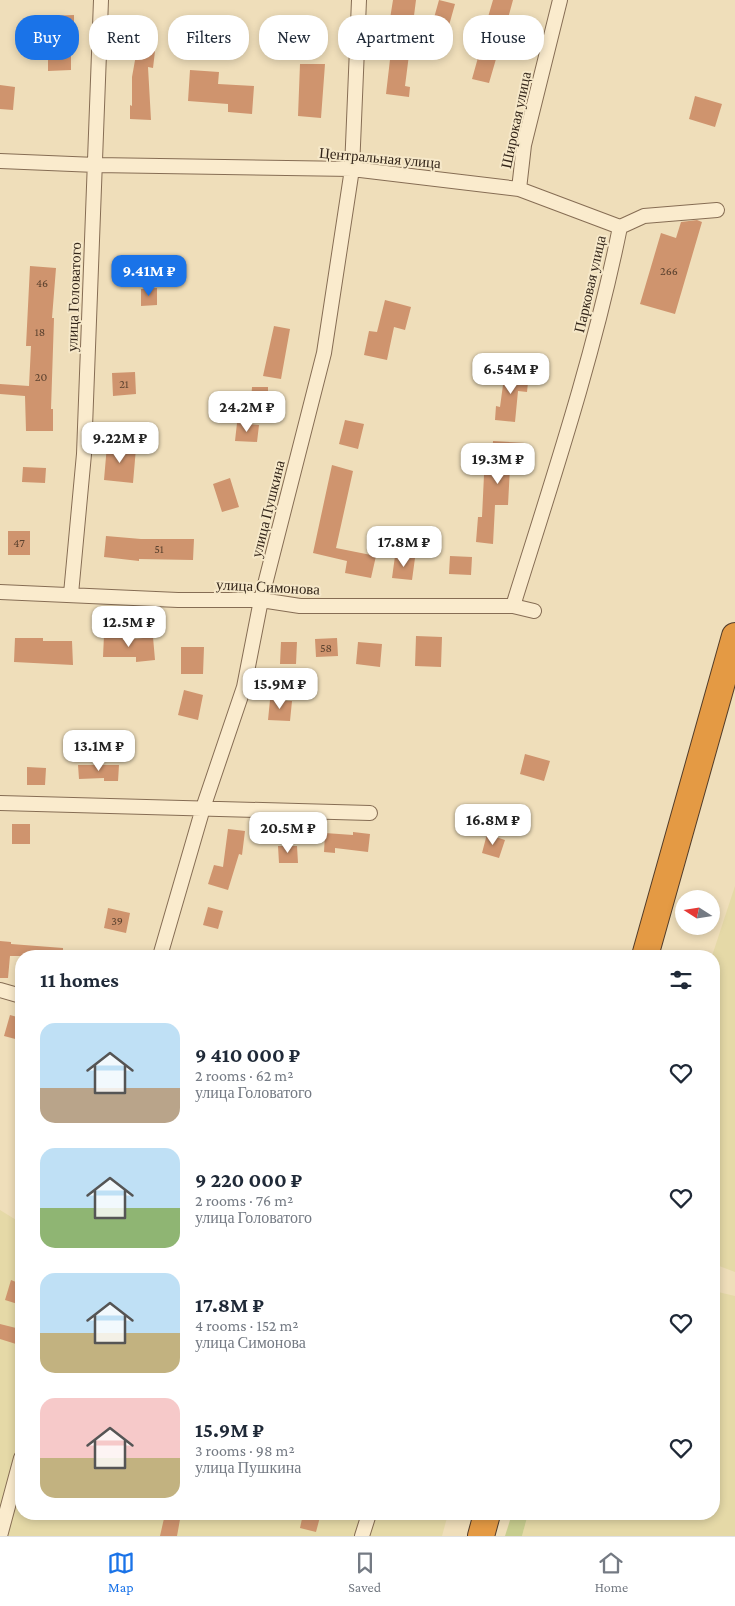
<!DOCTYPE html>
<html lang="en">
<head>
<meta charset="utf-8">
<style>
  body { margin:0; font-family:"Crimson Pro",serif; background:#f2f2f3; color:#1f2937; height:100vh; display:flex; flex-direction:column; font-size:19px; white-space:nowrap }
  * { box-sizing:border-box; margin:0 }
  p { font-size:16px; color:#747a83 }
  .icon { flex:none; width:28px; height:28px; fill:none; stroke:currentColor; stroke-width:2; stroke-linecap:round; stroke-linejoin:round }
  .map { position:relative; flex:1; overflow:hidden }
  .side { position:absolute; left:15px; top:950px; width:705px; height:570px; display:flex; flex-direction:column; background:#fff; border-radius:20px; box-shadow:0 2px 8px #0003 }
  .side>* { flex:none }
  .hud { position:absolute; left:15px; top:15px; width:705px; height:45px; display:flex; gap:10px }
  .needle { width:32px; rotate:282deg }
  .fabs { position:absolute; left:675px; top:890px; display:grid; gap:10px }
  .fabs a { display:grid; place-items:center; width:45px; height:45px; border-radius:50%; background:#fff; box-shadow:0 2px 8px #0003; font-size:25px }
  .price { position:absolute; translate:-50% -42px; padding:0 11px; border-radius:10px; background:#fff; color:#222; font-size:16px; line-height:32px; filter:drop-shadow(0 1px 2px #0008) }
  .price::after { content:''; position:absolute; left:50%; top:30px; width:15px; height:11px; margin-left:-8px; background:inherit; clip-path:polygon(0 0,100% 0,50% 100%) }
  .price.on { background:#1a73e8; color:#fff }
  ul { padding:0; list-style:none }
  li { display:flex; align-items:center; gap:15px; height:125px; padding:0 25px }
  li span { display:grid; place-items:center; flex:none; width:140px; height:100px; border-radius:15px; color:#555 }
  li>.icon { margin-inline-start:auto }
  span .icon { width:60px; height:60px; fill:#fffc; stroke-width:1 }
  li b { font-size:21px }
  h2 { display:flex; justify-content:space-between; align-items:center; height:60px; padding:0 25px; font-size:21px }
  .tag { padding:0 18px; border-radius:20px; background:#fff; box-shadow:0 2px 8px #0003; font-size:18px; line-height:45px }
  .tag.on { background:#1a73e8; color:#fff }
  .tabs { display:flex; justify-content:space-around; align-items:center; height:70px; border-top:1px solid #e0e1e3; background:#fff; font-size:14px; color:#747a83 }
  .tabs a { display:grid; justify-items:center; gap:2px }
  .tabs .on { color:#1a73e8 }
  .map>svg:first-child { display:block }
</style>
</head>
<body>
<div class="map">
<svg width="735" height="1536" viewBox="0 0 735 1536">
  <rect width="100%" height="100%" fill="#efdeba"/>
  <path fill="#e5d9a7" d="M735 886V1272L714 1264 712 956Z
    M0 1210 21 1223V1514H448L442 1536H0Z
    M714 1291 735 1296V1536H522L528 1514H714Z"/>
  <path fill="#c7cd8e" d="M512 1514H528L522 1536H505Z"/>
  <path fill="#cf946e" d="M393 0H416L405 86 410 87 409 97 386 94 391 51 385 50Z
    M439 0 455 4 448 29 432 25Z
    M493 0H513L507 22 488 17Z
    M74 15V31L47 32V16Z
    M137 49 155 51 153 68 148 67 151 120 130 119V105L132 106V77Z
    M48 52H71V70L48 71Z
    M479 54 496 59 489 83 472 79Z
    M300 64H325L321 118 298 116Z
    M190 70 219 72 218 84 254 86 252 114 228 112V104L188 101Z
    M0 85 15 87 13 110 0 109Z
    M695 96 722 104 715 127 689 119Z
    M697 220 702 222 675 314 640 304 661 233 676 238 681 222Z
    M30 266 56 268 52 318H54L51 409H53V431H26L25 396 0 394V384L29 386 31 346H26Z
    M157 288V305L141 306V289Z
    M385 300 411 307 405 330 394 327 387 360 364 355 369 331 377 332Z
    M274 326 290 329 281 379 263 376Z
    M505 370 529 373 527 392 518 391 515 422 495 420 496 406 500 407Z
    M135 372 136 394 113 396 112 373Z
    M252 387H268V403L251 402Z
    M345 420 364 424 358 449 339 444Z
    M237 423 259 425 257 442 235 441Z
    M493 441 525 443 524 468 510 467 508 505H495L493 544 476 542 478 517H482L484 475H491Z
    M107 445 136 448 133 483 104 480Z
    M332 465 353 471 336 548 376 556 371 578 345 573 347 561 313 553Z
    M23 467 46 468 45 483 22 482Z
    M230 478 239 507 222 512 213 484Z
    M8 531H30V555H8Z
    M106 536 141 539H194L193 560 139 559V561L104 557Z
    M395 556 415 558 412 580 392 578Z
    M450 556 472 557 471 575 449 574Z
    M104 635H123V640L153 637 155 660 136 662V657H103Z
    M416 636 442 637 441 667 415 666Z
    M15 638H43V641H72L73 665 14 662Z
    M337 638 338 656 316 657 315 639Z
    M281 642H297L296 664H280Z
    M358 642 382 644 380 667 356 664Z
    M181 647H204L203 674H181Z
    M184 690 203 695 198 720 178 715Z
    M270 700 292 701 290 721 268 720Z
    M525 754 550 761 544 781 520 774Z
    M78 765H119L118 781H104V778L79 779Z
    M27 767 46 768 45 785H27Z
    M12 824H30V844H12Z
    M228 829 245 831 242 855 239 854 228 890 208 884 214 865 223 867Z
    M353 832 370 834 368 852 335 848V853L324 852 325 833 353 835Z
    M487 834 505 840 499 858 482 853Z
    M278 846H297L298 863H279Z
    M208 907 223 911 218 929 203 925Z
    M108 908 130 913 126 933 104 928Z
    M0 941 11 942V944L63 948V956H10L8 978H0Z
    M10 1015 21 1018 19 1040 4 1036Z
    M11 1280 21 1284V1305L5 1300Z
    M0 1324 20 1329 16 1344 0 1339Z
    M165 1514H181L177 1536H160Z
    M303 1514 320 1517 316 1532 300 1528Z"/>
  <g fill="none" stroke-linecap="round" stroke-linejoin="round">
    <defs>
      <path id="street" d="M0 161 96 165 352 169 519 189 620 227 644 216 717 210
        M519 189 524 145 560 0
        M0 592 178 600H261L300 606H513L534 611
        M71 594 84 454 101 0
        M513 606C552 481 594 356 620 227
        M0 803 370 813
        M160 956 203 808 244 687 261 600 324 353 352 169 359 0
        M0 990 21 996
        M0 1536 21 1458
        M362 1536 369 1514"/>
      <path id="highway" d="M645 956 735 636
        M481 1536 487 1514"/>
    </defs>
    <use href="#street" stroke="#866d54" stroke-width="16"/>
    <use href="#highway" stroke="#533c29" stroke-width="28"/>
    <use href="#street" stroke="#faebcd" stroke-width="14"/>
    <use href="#highway" stroke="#e49a44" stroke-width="26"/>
  </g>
  <g text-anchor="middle" stroke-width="4" stroke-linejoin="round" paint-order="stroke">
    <g font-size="12" fill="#5b422f">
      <text x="669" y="275">266</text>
      <text x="42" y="287">46</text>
      <text x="40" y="336">18</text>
      <text x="41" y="381">20</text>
      <text x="124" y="388">21</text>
      <text x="19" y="547">47</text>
      <text x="159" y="553">51</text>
      <text x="326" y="652">58</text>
      <text x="117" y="925">39</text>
    </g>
    <g font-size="15" fill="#34261a" stroke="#f6e8c9">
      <text transform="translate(516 120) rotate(-78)" y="5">Широкая улица</text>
      <text transform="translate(380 158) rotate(5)" y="5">Центральная улица</text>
      <text transform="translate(590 284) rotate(-77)" y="5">Парковая улица</text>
      <text transform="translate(74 297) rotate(-88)" y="5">улица Головатого</text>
      <text transform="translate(268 509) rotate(-76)" y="5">улица Пушкина</text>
      <text transform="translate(268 587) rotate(3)" y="5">улица Симонова</text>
    </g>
  </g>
</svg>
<div class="fabs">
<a><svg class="needle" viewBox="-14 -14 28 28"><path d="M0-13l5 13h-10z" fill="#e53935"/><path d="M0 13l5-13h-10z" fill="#747a83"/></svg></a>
</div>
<b class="price on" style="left:149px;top:297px">9.41M ₽</b>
<b class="price" style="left:511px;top:395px">6.54M ₽</b>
<b class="price" style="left:247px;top:433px">24.2M ₽</b>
<b class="price" style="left:120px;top:464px">9.22M ₽</b>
<b class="price" style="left:498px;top:485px">19.3M ₽</b>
<b class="price" style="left:404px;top:568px">17.8M ₽</b>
<b class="price" style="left:129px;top:648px">12.5M ₽</b>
<b class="price" style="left:280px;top:710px">15.9M ₽</b>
<b class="price" style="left:99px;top:772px">13.1M ₽</b>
<b class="price" style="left:493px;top:846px">16.8M ₽</b>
<b class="price" style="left:288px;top:854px">20.5M ₽</b>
<div class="hud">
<a class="tag on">Buy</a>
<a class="tag">Rent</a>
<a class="tag">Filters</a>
<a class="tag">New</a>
<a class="tag">Apartment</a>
<a class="tag">House</a>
</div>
<section class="side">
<h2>11 homes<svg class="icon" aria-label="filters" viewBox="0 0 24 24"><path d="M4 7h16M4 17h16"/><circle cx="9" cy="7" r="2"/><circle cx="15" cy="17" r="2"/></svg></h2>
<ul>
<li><span style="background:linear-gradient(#bfe0f5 65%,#b9a48a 0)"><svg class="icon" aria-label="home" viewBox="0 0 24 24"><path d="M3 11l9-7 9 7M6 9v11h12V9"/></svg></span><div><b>9 410 000 ₽</b><p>2 rooms · 62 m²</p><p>улица Головатого</p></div><svg class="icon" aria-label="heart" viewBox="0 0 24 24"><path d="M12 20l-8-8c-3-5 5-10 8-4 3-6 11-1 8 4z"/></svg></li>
<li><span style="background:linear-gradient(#bfe0f5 60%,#8fb573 0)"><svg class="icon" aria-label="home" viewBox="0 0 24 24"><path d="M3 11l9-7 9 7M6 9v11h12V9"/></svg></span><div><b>9 220 000 ₽</b><p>2 rooms · 76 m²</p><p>улица Головатого</p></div><svg class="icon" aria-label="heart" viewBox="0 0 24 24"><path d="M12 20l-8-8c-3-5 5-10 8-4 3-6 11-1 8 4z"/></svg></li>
<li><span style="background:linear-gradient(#bfe0f5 60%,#c2b280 0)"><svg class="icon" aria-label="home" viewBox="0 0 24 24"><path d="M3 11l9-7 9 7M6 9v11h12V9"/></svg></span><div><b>17.8M ₽</b><p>4 rooms · 152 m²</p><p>улица Симонова</p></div><svg class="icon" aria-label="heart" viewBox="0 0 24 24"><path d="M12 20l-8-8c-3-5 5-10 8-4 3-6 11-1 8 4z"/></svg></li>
<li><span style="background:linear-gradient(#f6c9c9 60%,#c2b280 0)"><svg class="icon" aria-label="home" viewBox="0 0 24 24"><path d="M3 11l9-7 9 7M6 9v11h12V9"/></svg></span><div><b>15.9M ₽</b><p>3 rooms · 98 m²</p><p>улица Пушкина</p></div><svg class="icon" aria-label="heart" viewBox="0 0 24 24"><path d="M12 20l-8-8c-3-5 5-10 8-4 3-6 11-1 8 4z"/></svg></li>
</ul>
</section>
</div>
<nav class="tabs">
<a class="on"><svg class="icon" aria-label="map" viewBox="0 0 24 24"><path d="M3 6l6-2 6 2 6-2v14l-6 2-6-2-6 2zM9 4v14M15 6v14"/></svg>Map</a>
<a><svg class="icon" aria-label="saved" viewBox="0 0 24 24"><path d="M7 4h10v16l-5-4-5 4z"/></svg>Saved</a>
<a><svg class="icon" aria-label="home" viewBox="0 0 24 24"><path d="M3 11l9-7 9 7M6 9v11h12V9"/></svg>Home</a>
</nav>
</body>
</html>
